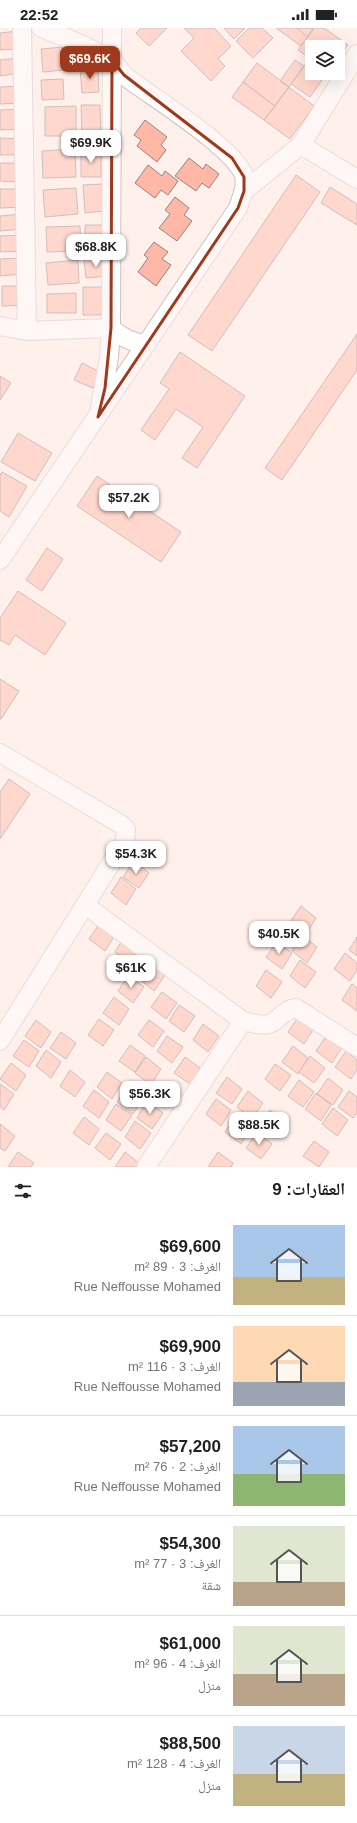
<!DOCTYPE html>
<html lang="ar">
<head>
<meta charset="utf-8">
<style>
  body { margin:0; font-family:Arial,"Noto Naskh Arabic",sans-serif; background:#f2f2f2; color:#202124; direction:rtl; height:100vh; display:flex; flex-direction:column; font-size:15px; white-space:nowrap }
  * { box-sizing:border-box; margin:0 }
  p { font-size:13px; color:#757577 }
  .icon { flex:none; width:22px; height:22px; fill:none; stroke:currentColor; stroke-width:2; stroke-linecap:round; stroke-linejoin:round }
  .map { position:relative; height:1139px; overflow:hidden; direction:ltr }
  .side { display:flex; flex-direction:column; background:#fff; flex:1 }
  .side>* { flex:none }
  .tools { position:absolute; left:305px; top:12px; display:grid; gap:8px }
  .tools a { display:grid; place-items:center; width:40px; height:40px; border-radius:0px; background:#fff; box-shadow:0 4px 16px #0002; font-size:20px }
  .price { position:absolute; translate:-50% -34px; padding:0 9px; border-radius:8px; background:#fff; color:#222; font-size:13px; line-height:26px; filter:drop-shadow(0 1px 2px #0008) }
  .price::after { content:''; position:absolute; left:50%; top:24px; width:12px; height:9px; margin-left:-6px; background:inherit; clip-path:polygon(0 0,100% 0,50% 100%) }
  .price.on { background:#a0381c; color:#fff }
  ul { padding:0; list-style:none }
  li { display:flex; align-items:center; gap:12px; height:100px; padding:0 12px }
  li+li { border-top:1px solid #e0e0e0 }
  li span { display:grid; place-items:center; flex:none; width:112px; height:80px; border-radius:0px; color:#555 }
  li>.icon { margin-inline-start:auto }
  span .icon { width:48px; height:48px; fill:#fffc; stroke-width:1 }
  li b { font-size:17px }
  h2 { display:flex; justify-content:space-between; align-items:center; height:48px; padding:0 12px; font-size:17px }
  .status { display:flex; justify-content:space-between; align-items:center; height:28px; padding:0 20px; background:#fff; direction:ltr }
  .status svg { height:11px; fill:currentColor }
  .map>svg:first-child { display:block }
</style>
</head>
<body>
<div class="status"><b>22:52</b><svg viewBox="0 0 49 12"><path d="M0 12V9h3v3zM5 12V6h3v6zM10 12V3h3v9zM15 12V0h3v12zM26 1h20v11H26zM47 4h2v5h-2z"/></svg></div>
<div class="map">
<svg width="357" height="1139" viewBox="0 0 357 1139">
  <rect width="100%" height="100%" fill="#fff0ec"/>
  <path fill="#ffb8a5" stroke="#918481" d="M141 0H167L149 18 136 5Z
    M184 0H214L231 18 218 31 225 38 211 53 181 23 194 10Z
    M224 0H245L234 11Z
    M249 0H262L273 10 253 30 236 13Z
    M276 0H314L301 18Z
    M296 0H314L308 9Z
    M314 0H324L348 17 338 30V19H312V32L298 22Z
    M18 3 19 21 0 22V5Z
    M64 19 65 42 43 44 41 21Z
    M17 30 19 45 0 48V32Z
    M310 30 312 32V45H327L310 69 291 56Z
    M295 32 304 38 289 59 280 53Z
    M257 35 289 59 275 78 243 54Z
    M98 39 99 64 82 65 80 40Z
    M63 51 64 71 42 72 41 52Z
    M243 54 275 78 264 92 232 69Z
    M20 58 21 75 0 76V59Z
    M289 59 314 78 290 111 264 92Z
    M81 77H100L101 107H82Z
    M76 78V108H45V79Z
    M20 81 21 101 0 102V82Z
    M145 92 167 109 161 117 166 122 157 134 137 118 141 112 134 107Z
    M0 110 22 111V127H0Z
    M75 121 76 149 43 150 42 123Z
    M81 122H101V149H81Z
    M189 130 203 141 206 136 219 146 209 160 202 155 196 163 175 148Z
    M0 135H19V154L0 153Z
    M148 137 162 148 165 143 178 153 168 167 161 162 155 170 135 155Z
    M296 147 320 164 212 323 188 307Z
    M102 156 104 183 85 185 83 157Z
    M330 159 357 176V197L321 175Z
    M76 160 78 186 45 189 43 162Z
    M0 161H22V179L0 180Z
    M175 169 189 180 184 187 192 193 177 213 159 200 170 186 165 182Z
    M21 186 23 201 0 203V188Z
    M85 197H106L105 222H85Z
    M80 198 81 223 47 224 46 199Z
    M23 207 24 223 0 224V208Z
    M154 214 168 224 162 231 171 237 156 258 138 244 148 230 144 227Z
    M107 229 109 248 86 250 84 231Z
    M22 230 23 246 0 248V231Z
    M78 232 79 255 48 257 46 235Z
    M2 258H24L25 277 2 278Z
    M83 259H103L104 287H83Z
    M76 265V285H47V266Z
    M357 306V342L282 452 265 440Z
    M180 324 245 368 197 440 182 430 203 399 176 381 155 412 141 402 169 361 160 355Z
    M82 335 100 344 93 360 74 352Z
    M0 348 11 355 0 372Z
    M18 405 52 425 35 453 1 434Z
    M2 444 27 458 9 489 0 483V447Z
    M97 448 181 504 161 534 77 478Z
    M47 520 63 531 42 563 26 552Z
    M18 563 66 595 45 627 15 607 9 617 0 612V590Z
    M0 651 19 663 1 691H0Z
    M9 751 30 766 0 811V764Z
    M134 833 149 845 139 860 123 849Z
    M121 849 136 861 126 877 111 865Z
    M301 878 316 890 306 906 290 894Z
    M100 895 115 907 105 923 89 911Z
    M302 907 317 919 307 935 292 923Z
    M125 908 140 919 130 935 115 924Z
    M357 909V928L349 922Z
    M277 914 292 925 282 941 266 929Z
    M345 925 357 935V942L350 953 334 941Z
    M300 932 316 944 305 960 290 948Z
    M150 936 165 947 154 963 139 951Z
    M266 942 282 954 271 970 256 958Z
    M128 948 144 959 133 975 118 963Z
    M352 956 357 960V983L342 972Z
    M162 964 177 975 166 991 151 979Z
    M114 969 129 981 119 997 103 985Z
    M179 977 195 988 184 1004 169 993Z
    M299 988 314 1000 304 1016 288 1004Z
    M99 991 114 1002 103 1018 88 1007Z
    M36 992 51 1004 41 1020 25 1008Z
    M149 992 164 1003 153 1019 138 1007Z
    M203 996 219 1008 208 1024 193 1012Z
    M61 1004 76 1015 66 1031 50 1020Z
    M327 1007 342 1019 332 1035 316 1023Z
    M167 1008 183 1019 172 1035 157 1023Z
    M24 1012 39 1023 29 1039 13 1028Z
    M130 1017 145 1028 135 1044 119 1033Z
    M293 1018 308 1030 298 1046 282 1034Z
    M46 1022 61 1034 51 1050 36 1038Z
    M346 1023 357 1032V1042L351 1051 335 1039Z
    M310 1028 325 1040 314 1055 299 1044Z
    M146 1029 161 1041 151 1057 135 1045Z
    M185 1029 200 1040 190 1056 174 1045Z
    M11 1035 26 1047 16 1063 0 1051Z
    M275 1036 291 1047 280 1063 265 1051Z
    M70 1042 85 1054 75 1069 60 1058Z
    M107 1044 122 1055 112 1071 97 1059Z
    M227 1049 242 1061 232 1076 216 1065Z
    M328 1050 343 1062 333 1077 317 1066Z
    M299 1052 314 1064 303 1079 288 1068Z
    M0 1056 14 1066 4 1082 0 1079Z
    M128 1058 143 1070 133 1086 117 1074Z
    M94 1062 109 1074 99 1090 83 1078Z
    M248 1063 263 1075 252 1091 237 1079Z
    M349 1063 357 1069V1085L353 1090 338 1079Z
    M316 1065 331 1077 321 1093 305 1081Z
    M216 1071 231 1082 221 1098 206 1086Z
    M147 1073 163 1085 152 1101 137 1090Z
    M116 1076 132 1087 121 1103 106 1092Z
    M333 1080 348 1092 337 1108 322 1096Z
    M270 1082 285 1094 275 1110 260 1098Z
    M236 1088 251 1100 241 1116 225 1104Z
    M84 1089 99 1101 89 1117 73 1105Z
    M135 1093 151 1105 140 1121 125 1109Z
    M0 1096 15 1108 5 1123 0 1120Z
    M257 1104 272 1116 261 1131 246 1120Z
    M106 1105 121 1116 110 1132 95 1120Z
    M314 1113 329 1124 319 1139 303 1128Z
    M18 1124 34 1135 31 1139H8Z
    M125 1124 140 1136 138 1139H115Z
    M218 1124 233 1135 231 1139H208Z"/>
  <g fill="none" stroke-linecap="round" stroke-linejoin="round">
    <defs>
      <path id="street" d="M22 0 27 303
        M301 117 357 151
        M244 163 301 117 357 26
        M0 298 27 303 111 300C122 310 133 315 147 316
        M100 378 109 330 111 300 112 0
        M0 532 238 180C241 170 247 159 244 148 235 120 152 69 126 49 120 44 117 35 110 31 88 18 65 9 41 0
        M0 725 122 797 126 801 125 813 85 877 243 993C251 995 261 998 269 996 279 993 283 981 296 980L357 1019
        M0 1013 85 877
        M146 1139 243 993"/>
    </defs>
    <use href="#street" stroke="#cfc1be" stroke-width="20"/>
    <use href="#street" stroke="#fff" stroke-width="18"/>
  </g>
  <path d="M0 0H357V1139H0ZM112 32 124 47 232 130 244 149V163L238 180 98 389 105 360 111 300Z" fill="#fff0ec" fill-opacity=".55" fill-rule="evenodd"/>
  <path fill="none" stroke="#a0381c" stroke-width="3" stroke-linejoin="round" d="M112 32 124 47 232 130 244 149V163L238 180 98 389 105 360 111 300Z"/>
</svg>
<div class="tools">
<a><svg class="icon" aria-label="layers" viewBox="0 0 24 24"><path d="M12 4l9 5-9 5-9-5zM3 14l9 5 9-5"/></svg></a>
</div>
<b class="price on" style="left:90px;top:52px">$69.6K</b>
<b class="price" style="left:91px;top:136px">$69.9K</b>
<b class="price" style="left:96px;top:240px">$68.8K</b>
<b class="price" style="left:129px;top:491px">$57.2K</b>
<b class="price" style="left:136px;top:847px">$54.3K</b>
<b class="price" style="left:279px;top:927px">$40.5K</b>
<b class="price" style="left:131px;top:961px">$61K</b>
<b class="price" style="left:150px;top:1087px">$56.3K</b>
<b class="price" style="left:259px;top:1118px">$88.5K</b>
</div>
<section class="side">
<h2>العقارات: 9<svg class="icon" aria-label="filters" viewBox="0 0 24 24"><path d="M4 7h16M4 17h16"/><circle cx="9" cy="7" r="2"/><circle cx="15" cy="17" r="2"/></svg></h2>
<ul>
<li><span style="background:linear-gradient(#a9c7e8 65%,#c2b280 0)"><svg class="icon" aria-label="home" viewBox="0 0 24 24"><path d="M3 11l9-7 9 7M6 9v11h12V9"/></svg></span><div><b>$69,600</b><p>الغرف: 3 · 89 m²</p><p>Rue Neffousse Mohamed</p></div></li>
<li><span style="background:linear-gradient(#ffd9b3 70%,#9aa5b1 0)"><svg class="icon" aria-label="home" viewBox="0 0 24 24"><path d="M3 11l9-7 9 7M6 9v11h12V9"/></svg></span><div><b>$69,900</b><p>الغرف: 3 · 116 m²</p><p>Rue Neffousse Mohamed</p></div></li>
<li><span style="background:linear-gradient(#a9c7e8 60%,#8fb573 0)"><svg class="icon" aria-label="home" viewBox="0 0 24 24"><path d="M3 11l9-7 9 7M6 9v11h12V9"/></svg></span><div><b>$57,200</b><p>الغرف: 2 · 76 m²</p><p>Rue Neffousse Mohamed</p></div></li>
<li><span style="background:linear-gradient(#dfe7d0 70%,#b9a48a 0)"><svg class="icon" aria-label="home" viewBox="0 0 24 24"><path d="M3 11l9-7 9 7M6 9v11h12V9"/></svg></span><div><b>$54,300</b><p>الغرف: 3 · 77 m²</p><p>شقة</p></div></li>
<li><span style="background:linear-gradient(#dfe7d0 60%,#b9a48a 0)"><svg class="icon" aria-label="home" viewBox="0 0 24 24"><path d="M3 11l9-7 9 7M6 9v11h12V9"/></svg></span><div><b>$61,000</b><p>الغرف: 4 · 96 m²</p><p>منزل</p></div></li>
<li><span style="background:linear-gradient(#c9d6e8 60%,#c2b280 0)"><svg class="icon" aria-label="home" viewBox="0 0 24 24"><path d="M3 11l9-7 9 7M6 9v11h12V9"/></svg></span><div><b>$88,500</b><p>الغرف: 4 · 128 m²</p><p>منزل</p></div></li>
</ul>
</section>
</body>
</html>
